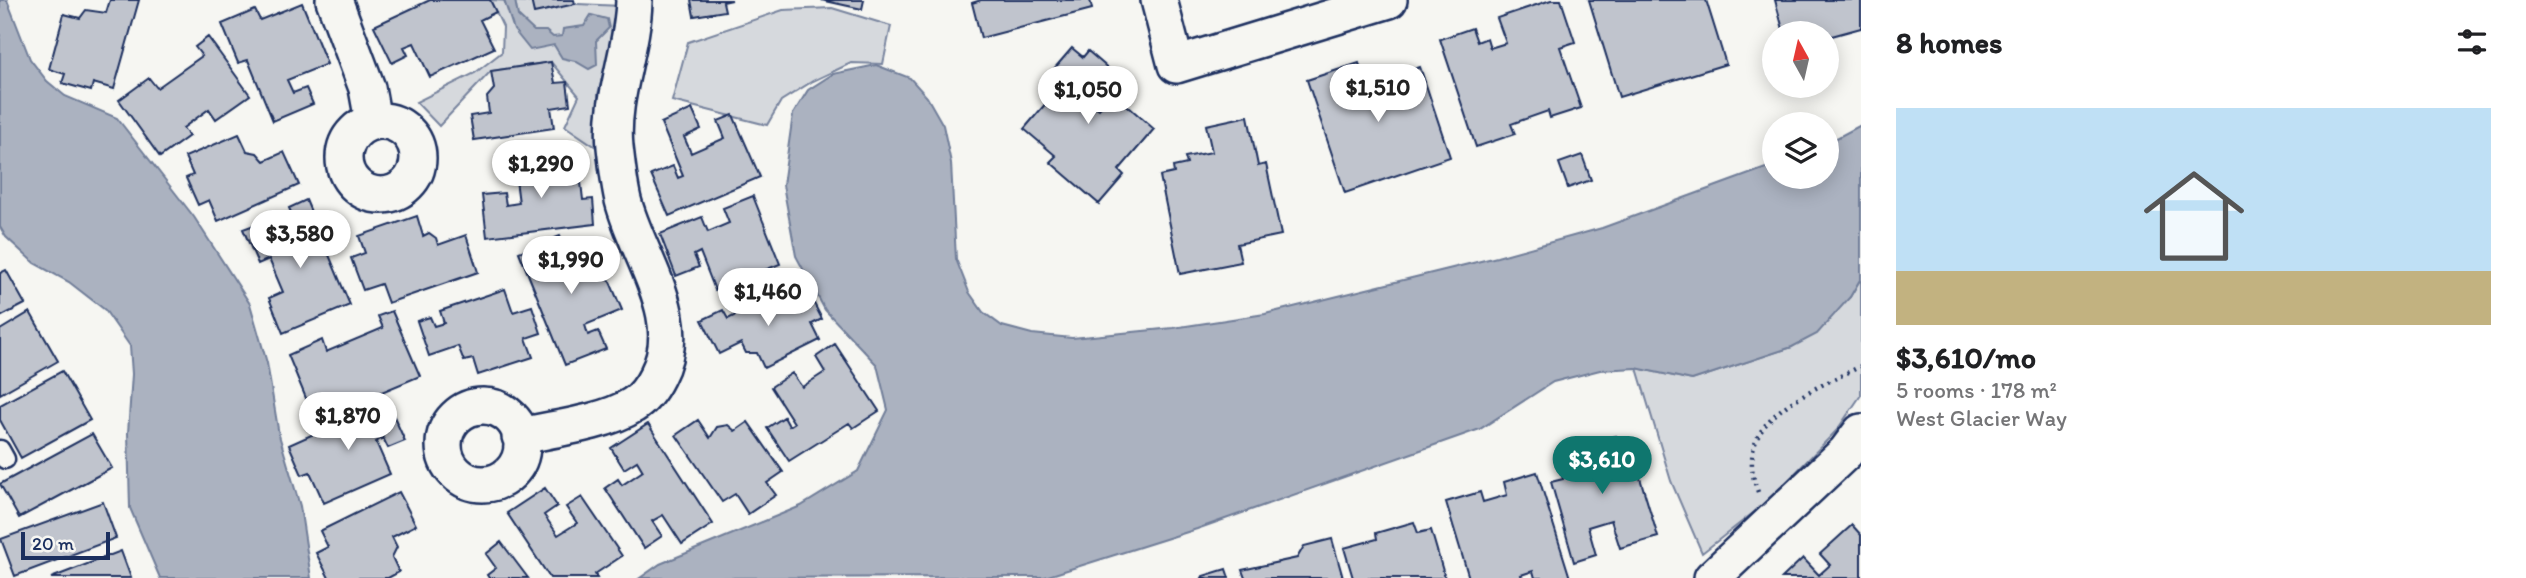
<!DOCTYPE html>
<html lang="en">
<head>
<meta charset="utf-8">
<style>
  body { margin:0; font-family:Itim,sans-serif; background:#f2f2f2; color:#202124; height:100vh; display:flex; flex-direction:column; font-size:26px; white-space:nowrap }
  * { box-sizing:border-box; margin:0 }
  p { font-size:23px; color:#757577 }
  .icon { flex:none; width:38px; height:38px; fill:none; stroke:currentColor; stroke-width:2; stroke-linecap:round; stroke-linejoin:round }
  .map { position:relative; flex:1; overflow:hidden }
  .sheet { display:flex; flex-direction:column; background:#fff; width:665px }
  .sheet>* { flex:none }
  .needle { width:46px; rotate:352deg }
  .tools { position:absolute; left:1762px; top:21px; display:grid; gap:14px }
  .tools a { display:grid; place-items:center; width:77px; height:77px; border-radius:50%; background:#fff; box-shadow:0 4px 18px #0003; font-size:35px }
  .scale { position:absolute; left:21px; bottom:18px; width:89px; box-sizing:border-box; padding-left:7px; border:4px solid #1b2f5e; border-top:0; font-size:19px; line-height:24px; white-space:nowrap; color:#1b2f5e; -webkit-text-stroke:5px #f6f6f2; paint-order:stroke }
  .price { position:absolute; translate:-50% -60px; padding:0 16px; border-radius:24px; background:#fff; color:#222; font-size:23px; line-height:46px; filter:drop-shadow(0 2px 4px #0008) }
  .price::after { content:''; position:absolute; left:50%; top:42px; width:21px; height:16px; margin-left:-10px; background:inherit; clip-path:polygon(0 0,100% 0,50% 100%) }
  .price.on { background:#0f766e; color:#fff }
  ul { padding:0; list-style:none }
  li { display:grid; align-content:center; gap:14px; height:371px; padding:0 35px }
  li span { display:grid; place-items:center; height:217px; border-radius:0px; color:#555 }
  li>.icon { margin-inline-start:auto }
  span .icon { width:126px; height:126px; fill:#fffc; stroke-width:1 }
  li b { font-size:30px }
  h2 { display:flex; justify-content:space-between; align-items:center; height:84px; padding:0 35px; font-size:30px }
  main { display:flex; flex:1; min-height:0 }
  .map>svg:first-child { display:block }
</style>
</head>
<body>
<main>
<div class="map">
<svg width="1861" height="578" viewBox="0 0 1861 578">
  <rect width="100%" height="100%" fill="#f6f6f2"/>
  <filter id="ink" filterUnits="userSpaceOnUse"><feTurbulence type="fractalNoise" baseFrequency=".0143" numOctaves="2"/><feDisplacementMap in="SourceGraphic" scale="14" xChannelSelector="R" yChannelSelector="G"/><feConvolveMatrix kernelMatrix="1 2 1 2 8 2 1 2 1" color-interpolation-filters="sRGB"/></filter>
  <g filter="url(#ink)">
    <path fill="#d6d9dd" stroke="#78849e" stroke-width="2" d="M490 0 621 6 598 94 599 149 565 126 579 96 551 62 491 71 439 126 416 102 475 73 502 52 503 27Z
      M832 8 891 26 883 64 851 63 813 81 781 101 767 125 672 101 688 42 783 10Z
      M1861 278V395L1837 430 1767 502 1702 553 1671 481 1637 368 1692 380 1792 347 1850 297Z"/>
    <path fill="#abb2c0" stroke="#717e99" stroke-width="2" d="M0 0H7L30 59 47 81 65 96 117 118 194 217 250 304 267 363 279 435 300 506 311 578H160L130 508 128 433 132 374 130 346 105 310 69 282 34 263 6 237 0 227Z
      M504 0H515L518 16 534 31H546L553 37 562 36 563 29 584 26 591 15 607 19 609 28 596 41 597 65 589 69 575 61 562 58 554 45 530 50 514 30Z
      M876 65 910 78 927 97 943 125 951 163 956 259 969 292 983 312 1002 326 1032 334 1072 338 1173 328 1265 314 1497 257 1602 228 1774 165V177H1827V143L1861 125V278L1850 297 1817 334 1792 347 1692 380 1636 368 1600 370 1553 382 1480 429 1197 529 1045 577 640 578 660 564 801 506 858 471 888 410 877 365 825 310 796 256 783 185 793 114 808 90 833 74Z"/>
    <path fill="#c0c4cd" stroke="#1b2f5e" stroke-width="2" d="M110 0H139L114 89 93 83 91 91 62 83 65 74 49 69 64 14 80 18 86 10 106 13Z
      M430 0H490L496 12 480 20 494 48 430 77 414 43 404 47 408 55 392 63 374 26Z
      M531 0H574L575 4 534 13Z
      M691 0H732L723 2 725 11 694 16Z
      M821 0H864L862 9Z
      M981 0H1090L1092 9 981 38 972 3Z
      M1551 0H1561L1575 42 1560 47 1581 108 1550 118 1548 111 1511 124 1515 134 1476 147 1440 39 1472 28 1477 42 1487 38 1490 48 1506 43 1497 18Z
      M1589 0H1706L1726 64 1619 97Z
      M1775 0H1861V28L1828 37 1825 30 1814 33H1784Z
      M302 3 327 64 287 80 293 93 306 88 313 104 273 121 248 60 238 63 222 24 255 10 260 20Z
      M208 37 250 95 216 119 209 109 183 128 189 136 160 157 119 100 149 78 157 88 202 56 195 47Z
      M1072 48 1083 57 1088 51 1116 75 1091 103 1099 109 1113 93 1154 129 1119 170 1124 175 1099 204 1050 162 1056 156 1024 129 1059 88 1047 77Z
      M551 62 555 83 567 82 570 105 551 108 554 128 474 140 470 116 489 113 487 97 494 89 491 71Z
      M1359 63 1371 98 1376 96 1369 76 1394 68 1396 75 1420 67 1450 157 1345 193 1307 80Z
      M692 109 701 129 684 137 691 153 725 138 718 121 733 115 760 177 669 216 651 175 673 166 678 178 683 176 661 123Z
      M1248 116 1258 166 1266 164 1281 235 1237 244 1241 262 1180 274 1160 176 1174 173 1173 167 1187 164 1185 157 1212 152 1206 125Z
      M239 134 247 151 257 153 264 161 284 152 299 185 218 221 209 200 198 205 186 178 193 175 185 157Z
      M1582 155 1591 180 1568 188 1559 163Z
      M578 156 583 200 593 199 595 224 487 237 482 195 504 193 506 205 519 203 514 164Z
      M753 196 780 264 715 290 700 252 694 255 699 267 676 276 660 234 702 217 708 232 729 223 723 208Z
      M306 200 350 305 283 333 269 298 283 292 269 259 258 264 243 229 254 225 259 237 295 222 289 208Z
      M417 216 423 236 429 233 436 238 438 245 466 235 478 272 388 303 381 284 363 290 351 258 365 253 359 236Z
      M560 236 570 261 597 251 622 310 585 325 588 335 598 331 606 349 565 365 519 252Z
      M6 270 25 304 0 317V273Z
      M505 289 513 312 532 306 541 333 526 338 533 357 478 375 473 359 464 361 458 346 429 356 417 321 430 317 434 326 444 323 440 311Z
      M807 290 822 319 812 324 820 340 764 368 757 353H746L741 343 719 354 702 320 723 310 728 319 782 292 786 301Z
      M392 311 420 376 315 420 288 355 322 340 326 352 383 328 378 316Z
      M30 312 58 361 0 394V330Z
      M835 344 879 411 853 428 849 423 789 461 767 428 784 417 789 426 794 423 771 387 792 373 802 387 825 372 816 357Z
      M62 371 90 420 21 458 0 420V405Z
      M387 401 405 441 388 448 383 438 376 442 390 474 324 503 310 472 302 475 289 445Z
      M698 420 710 438 717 427 728 425 735 431 748 422 783 472 767 483 776 495 748 514 735 494 722 502 676 435Z
      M648 424 713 524 682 544 663 515 652 521 662 536 644 548 605 488 618 479 622 485 643 471 637 461 624 469 611 448Z
      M92 434 112 468 19 518 0 484Z
      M1616 436 1620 448 1633 455 1658 537 1620 548 1611 520 1588 527 1596 555 1574 562 1551 482 1563 479 1555 454Z
      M1537 472 1570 578H1535L1533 571 1521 575 1522 578H1469L1446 502 1480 492 1483 502 1507 495 1504 482Z
      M545 488 557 506 544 515 558 535 577 523 566 507 582 497 622 556 595 574 597 578H550L507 513Z
      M399 492 416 525 392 537 397 547 392 557 399 572 388 578H329L316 553 328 547 320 531Z
      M103 502 116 538 15 576 1 539Z
      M1414 522 1418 533 1431 530 1445 578H1353L1344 548 1377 539 1376 533Z
      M1852 525 1861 535V578H1782L1803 558 1819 575 1830 565 1820 554Z
      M1332 539 1343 578H1245L1242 570 1297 558 1304 546Z
      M501 542 528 578H489L487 575 496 568 486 554Z
      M121 551 131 578H51Z
      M1226 569 1229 578H1202L1203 576Z"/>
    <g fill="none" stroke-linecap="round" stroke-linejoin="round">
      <defs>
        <path id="service" d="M0 450 5 459"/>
        <path id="minor" d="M334 0 367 88 373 121
          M1159 0 1176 65 1389 0
          M344 158a37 37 0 1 1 74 0a37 37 0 1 1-74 0Z
          M444 445a39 39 0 1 1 78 0a39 39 0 1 1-78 0Z
          M520 436C553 429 605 423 633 405 643 399 652 386 657 376 688 318 637 256 623 200 619 183 617 164 615 147 610 97 633 50 634 0
          M1712 578 1846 452 1861 432"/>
      </defs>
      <use href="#service" stroke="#1b2f5e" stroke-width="23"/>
      <use href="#minor" stroke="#1b2f5e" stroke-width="40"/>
      <path stroke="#1b2f5e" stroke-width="4.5" stroke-dasharray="2 5" stroke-linecap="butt" d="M1758 492C1729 418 1810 392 1861 366"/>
      <use href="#service" stroke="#f6f6f2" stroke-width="18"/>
      <use href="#minor" stroke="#f6f6f2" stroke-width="35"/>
    </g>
  </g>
</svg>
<div class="tools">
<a><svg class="needle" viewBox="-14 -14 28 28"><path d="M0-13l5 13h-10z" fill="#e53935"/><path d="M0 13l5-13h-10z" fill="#757577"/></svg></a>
<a><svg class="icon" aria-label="layers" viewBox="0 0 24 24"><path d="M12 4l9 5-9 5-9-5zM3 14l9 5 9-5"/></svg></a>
</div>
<div class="scale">20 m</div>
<b class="price" style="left:1378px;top:124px">$1,510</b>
<b class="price" style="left:1088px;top:126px">$1,050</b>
<b class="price" style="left:541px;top:200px">$1,290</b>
<b class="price" style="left:300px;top:270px">$3,580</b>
<b class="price" style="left:571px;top:296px">$1,990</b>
<b class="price" style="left:768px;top:328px">$1,460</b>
<b class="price" style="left:348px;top:452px">$1,870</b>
<b class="price on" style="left:1602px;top:496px">$3,610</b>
</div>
<section class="sheet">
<h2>8 homes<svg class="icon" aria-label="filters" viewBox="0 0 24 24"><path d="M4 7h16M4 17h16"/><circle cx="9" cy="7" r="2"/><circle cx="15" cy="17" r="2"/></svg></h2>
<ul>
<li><span style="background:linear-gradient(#bfe0f5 75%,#c2b280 0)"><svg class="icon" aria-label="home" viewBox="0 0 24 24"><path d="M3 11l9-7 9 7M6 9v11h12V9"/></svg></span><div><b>$3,610/mo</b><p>5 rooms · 178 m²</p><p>West Glacier Way</p></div></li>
</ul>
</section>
</main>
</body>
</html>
